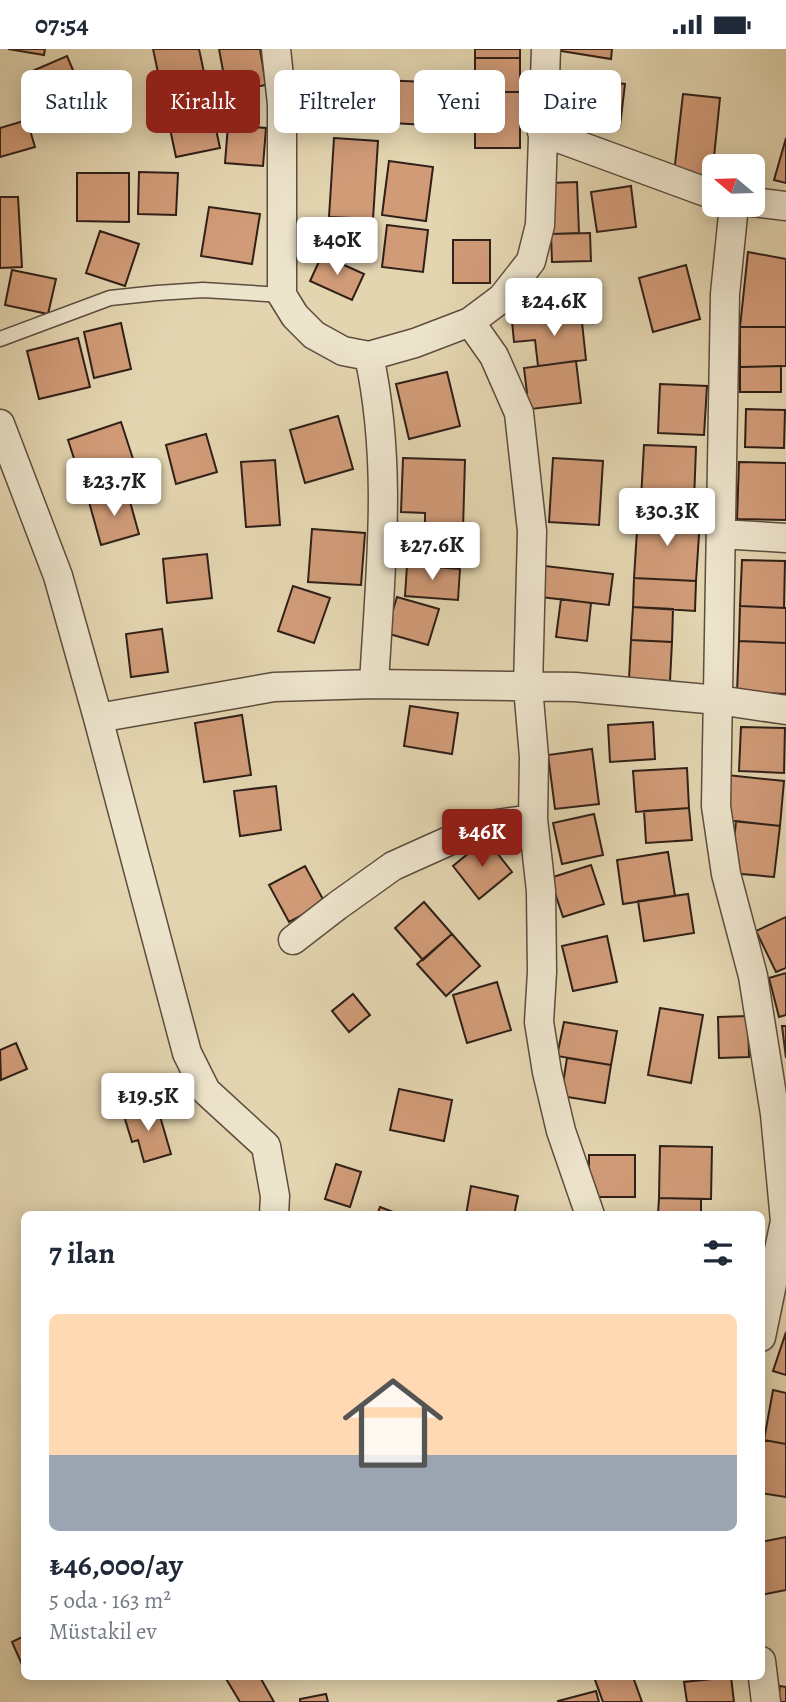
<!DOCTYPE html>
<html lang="tr">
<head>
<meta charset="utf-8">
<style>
  body { margin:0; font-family:Alegreya,serif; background:#f6f6f7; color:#1f2937; height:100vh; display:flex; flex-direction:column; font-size:26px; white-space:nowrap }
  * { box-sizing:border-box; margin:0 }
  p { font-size:23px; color:#747a83 }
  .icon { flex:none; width:38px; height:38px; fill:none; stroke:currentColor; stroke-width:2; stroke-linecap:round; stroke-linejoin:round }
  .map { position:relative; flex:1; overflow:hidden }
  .details { position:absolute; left:21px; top:1162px; width:744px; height:469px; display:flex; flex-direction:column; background:#fff; border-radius:10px; box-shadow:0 4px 18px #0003 }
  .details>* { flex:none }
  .top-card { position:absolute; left:21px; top:21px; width:746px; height:63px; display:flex; gap:14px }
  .needle { width:46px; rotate:289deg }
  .fabs { position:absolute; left:702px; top:105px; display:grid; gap:14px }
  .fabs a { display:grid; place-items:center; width:63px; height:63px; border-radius:10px; background:#fff; box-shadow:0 4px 18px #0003; font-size:35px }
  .price { position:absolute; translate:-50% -60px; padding:0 16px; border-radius:7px; background:#fff; color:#222; font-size:23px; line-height:46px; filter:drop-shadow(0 2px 4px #0008) }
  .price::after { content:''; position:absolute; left:50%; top:42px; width:21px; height:16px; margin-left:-10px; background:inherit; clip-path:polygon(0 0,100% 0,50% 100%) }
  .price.current { background:#8f2418; color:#fff }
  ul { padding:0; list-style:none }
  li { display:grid; align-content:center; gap:14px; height:371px; padding:0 28px }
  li+li { border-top:2px solid #e0e1e3 }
  li span { display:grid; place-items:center; height:217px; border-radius:10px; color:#555 }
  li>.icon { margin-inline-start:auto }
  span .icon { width:126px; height:126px; fill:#fffc; stroke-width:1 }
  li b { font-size:30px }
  h2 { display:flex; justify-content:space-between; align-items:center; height:84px; padding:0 28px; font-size:30px }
  .pill { padding:0 24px; border-radius:10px; background:#fff; box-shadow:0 4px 18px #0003; font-size:24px; line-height:63px }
  .pill.current { background:#8f2418; color:#fff }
  .status { display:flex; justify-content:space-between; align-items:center; height:49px; padding:0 35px; background:#fff; direction:ltr }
  .status svg { height:19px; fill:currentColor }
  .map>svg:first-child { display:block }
</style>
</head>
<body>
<div class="status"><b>07:54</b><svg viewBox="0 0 49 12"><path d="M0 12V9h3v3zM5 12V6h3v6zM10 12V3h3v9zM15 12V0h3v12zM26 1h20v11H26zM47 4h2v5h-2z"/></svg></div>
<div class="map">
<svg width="786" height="1653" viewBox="0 0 786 1653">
  <rect width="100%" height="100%" fill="#e3d5b0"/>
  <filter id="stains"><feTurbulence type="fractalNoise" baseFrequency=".00286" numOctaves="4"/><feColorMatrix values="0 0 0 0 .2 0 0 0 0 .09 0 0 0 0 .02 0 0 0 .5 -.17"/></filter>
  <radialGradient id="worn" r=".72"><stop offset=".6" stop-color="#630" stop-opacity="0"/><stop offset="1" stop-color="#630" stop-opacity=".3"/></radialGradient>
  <path fill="#d19b78" stroke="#302018" stroke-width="2" d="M8 0H45L44 6Z
    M153 0H199L220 99 176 108Z
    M219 0H260L266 36 227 43Z
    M475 0H520V9H475Z
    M562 0H612L611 10 561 2Z
    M67 7 83 45 46 61 30 23Z
    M475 9H520V43H475Z
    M346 25 349 77 308 79 305 28Z
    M582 30 625 35 620 77 577 72Z
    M378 31 428 33 426 76 376 73Z
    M475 43H520V99H475Z
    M83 45 94 72 71 82 60 55Z
    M683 45 720 49 712 128 674 124Z
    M27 71 35 98 0 108V79Z
    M228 76 266 79 263 117 225 114Z
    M334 89 378 92 373 170 329 168Z
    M786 89V134L774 131Z
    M389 112 433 118 426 172 382 166Z
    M139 123 178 124 176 166 138 165Z
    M77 124H129V173L77 172Z
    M577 133 579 184 551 185 549 134Z
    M631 137 636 178 597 183 591 143Z
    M0 148H18L22 218 0 219Z
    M209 158 260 165 252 215 201 207Z
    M387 176 428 181 423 223 382 218Z
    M100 182 139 195 125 237 86 224Z
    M590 184 591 212 552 213 551 185Z
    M453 191H490V234H453Z
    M748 203 786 210V278H740Z
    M322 206 364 225 352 251 310 232Z
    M686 216 700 270 653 283 639 229Z
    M12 221 56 230 48 265 5 256Z
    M581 264 586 311 538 317 535 291 514 293 512 272Z
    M121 274 131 320 94 329 84 283Z
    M740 278H786V317L740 318Z
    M78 289 90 338 39 350 27 302Z
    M576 312 581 354 523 361 521 345 527 344 524 319Z
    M781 317V343H740V318Z
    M447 323 460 377 409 390 396 335Z
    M660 335 707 337 704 386 658 384Z
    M746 360 785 361 784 399 745 398Z
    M338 367 353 420 305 434 290 381Z
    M121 373 135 416 82 434 68 391Z
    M206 385 217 423 176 435 166 396Z
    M644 396 696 398 694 452 641 450Z
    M403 409 465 411 463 480 425 479V464L401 463Z
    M553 409 603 412 599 476 549 473Z
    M275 411 280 476 246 478 241 413Z
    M739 413 786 414V471L737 470Z
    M127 442 139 485 101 496 89 453Z
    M638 466 700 470 696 532 634 529Z
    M312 480 365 484 361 536 308 533Z
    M410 483 463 487 460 520 407 516Z
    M207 505 212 549 167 554 163 510Z
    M742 511 785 512 784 559 740 557Z
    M407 516 460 520 458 551 405 547Z
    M545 517 613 525 609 556 541 548Z
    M634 529 696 532 695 562 633 558Z
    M293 537 330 549 314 594 278 582Z
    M397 548 439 560 428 596 386 584Z
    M561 550 591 554 587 592 556 588Z
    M740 557 786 559V594L739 592Z
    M633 558 673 560 672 593 631 591Z
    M162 580 168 623 131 628 126 585Z
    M631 591 672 593 670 632 629 630Z
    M739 592 786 594V645L737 643Z
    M410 657 458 664 452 705 404 697Z
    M242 666 251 726 204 733 195 674Z
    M653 673 655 710 610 713 608 676Z
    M741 678 785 679 784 724 739 722Z
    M592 700 599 755 555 760 548 706Z
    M687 719 689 759 636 763 633 722Z
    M727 726 784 732 780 777 723 771Z
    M276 737 281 781 240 787 234 742Z
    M689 759 692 791 646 794 644 762Z
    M594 765 603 806 562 815 553 774Z
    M736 772 780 777 774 828 731 824Z
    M486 790 512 823 479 850 453 817Z
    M668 803 675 847 623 855 617 811Z
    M591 816 604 855 563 868 550 829Z
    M305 817 325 854 289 873 269 836Z
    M688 845 694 884 644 892 638 852Z
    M424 853 452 885 423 911 395 879Z
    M786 868V919L776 923 756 882Z
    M452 885 480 917 446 947 417 915Z
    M607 887 617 933 573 942 562 897Z
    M786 924V966L779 968 769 929Z
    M497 933 511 981 467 994 453 946Z
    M353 945 370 966 349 983 332 962Z
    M660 959 703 966 691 1034 648 1026Z
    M748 967 749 1008 719 1009 718 968Z
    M564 973 617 982 611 1016 557 1007Z
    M782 977H786V1009Z
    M16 994 27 1020 1 1031 0 1001Z
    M567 1009 611 1016 605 1054 561 1047Z
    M399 1040 452 1051 444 1092 390 1081Z
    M157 1057 171 1105 144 1113 138 1091 132 1093 124 1067Z
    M660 1097 712 1098 711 1150 659 1149Z
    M589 1106H635V1148H589Z
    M336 1115 361 1123 350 1158 325 1150Z
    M471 1137 518 1147 514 1166H466Z
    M659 1149 701 1150V1166H658Z
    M380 1158 401 1166H377Z
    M786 1283V1326L773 1322Z
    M773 1341 786 1344V1395L764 1391Z
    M764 1391 786 1395V1448L761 1444V1404Z
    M786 1488V1541L761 1546V1493Z
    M24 1587V1620L12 1593Z
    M225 1628H260L274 1653H240Z
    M594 1628H633L642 1653H603Z
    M731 1628 734 1653H687L684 1633Z
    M780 1637 786 1638V1653H778Z
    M596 1642 599 1653H558V1652Z
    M326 1645 328 1653H300V1650Z"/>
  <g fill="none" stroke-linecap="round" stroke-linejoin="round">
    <defs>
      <path id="service" d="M0 290 110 249 157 244 203 241 282 246"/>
      <path id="minor" d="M276 0 282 55V246L295 267 314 286 343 302 369 307 415 294 470 273 494 307 519 364 532 482 528 638 534 708 533 770 541 842 542 923 539 973 547 1023 561 1082 590 1166
        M542 83 714 146
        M752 153 786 157
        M734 156 725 245 716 757 726 825 753 927 775 1065 785 1172 761 1288
        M470 273 502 249 531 212 540 176 546 0
        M369 307C393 417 380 525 374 635
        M0 375 58 527 98 669 187 1004 206 1042 266 1097 275 1147 274 1166
        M721 485 786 489
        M98 669 274 638 374 635 575 638 718 651 786 661
        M293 891 337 857 393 817 482 777 533 770
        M761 1612 766 1653"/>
    </defs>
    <use href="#service" stroke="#5d4d3e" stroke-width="17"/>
    <use href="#minor" stroke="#5d4d3e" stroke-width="31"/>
    <use href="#service" stroke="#ede4cc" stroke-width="14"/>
    <use href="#minor" stroke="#ede4cc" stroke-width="28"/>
  </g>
  <rect width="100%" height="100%" filter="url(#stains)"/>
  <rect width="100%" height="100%" fill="url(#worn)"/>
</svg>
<div class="fabs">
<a><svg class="needle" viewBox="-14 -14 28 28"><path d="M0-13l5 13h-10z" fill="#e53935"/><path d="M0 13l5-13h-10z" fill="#747a83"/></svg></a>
</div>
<b class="price" style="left:337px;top:228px">₺40K</b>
<b class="price" style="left:554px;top:289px">₺24.6K</b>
<b class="price" style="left:114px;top:469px">₺23.7K</b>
<b class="price" style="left:667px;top:499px">₺30.3K</b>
<b class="price" style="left:432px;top:533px">₺27.6K</b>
<b class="price current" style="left:482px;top:820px">₺46K</b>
<b class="price" style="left:148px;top:1084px">₺19.5K</b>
<div class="top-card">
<a class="pill">Satılık</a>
<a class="pill current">Kiralık</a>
<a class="pill">Filtreler</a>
<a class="pill">Yeni</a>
<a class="pill">Daire</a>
</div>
<section class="details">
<h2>7 ilan<svg class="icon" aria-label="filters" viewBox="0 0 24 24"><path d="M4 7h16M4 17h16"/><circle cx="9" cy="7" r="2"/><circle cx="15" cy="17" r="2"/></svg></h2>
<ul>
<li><span style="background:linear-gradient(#ffd9b3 65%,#9aa5b1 0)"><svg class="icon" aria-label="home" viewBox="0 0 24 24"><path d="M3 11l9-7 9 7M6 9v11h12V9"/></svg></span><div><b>₺46,000/ay</b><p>5 oda · 163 m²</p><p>Müstakil ev</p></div></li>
</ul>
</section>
</div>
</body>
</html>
